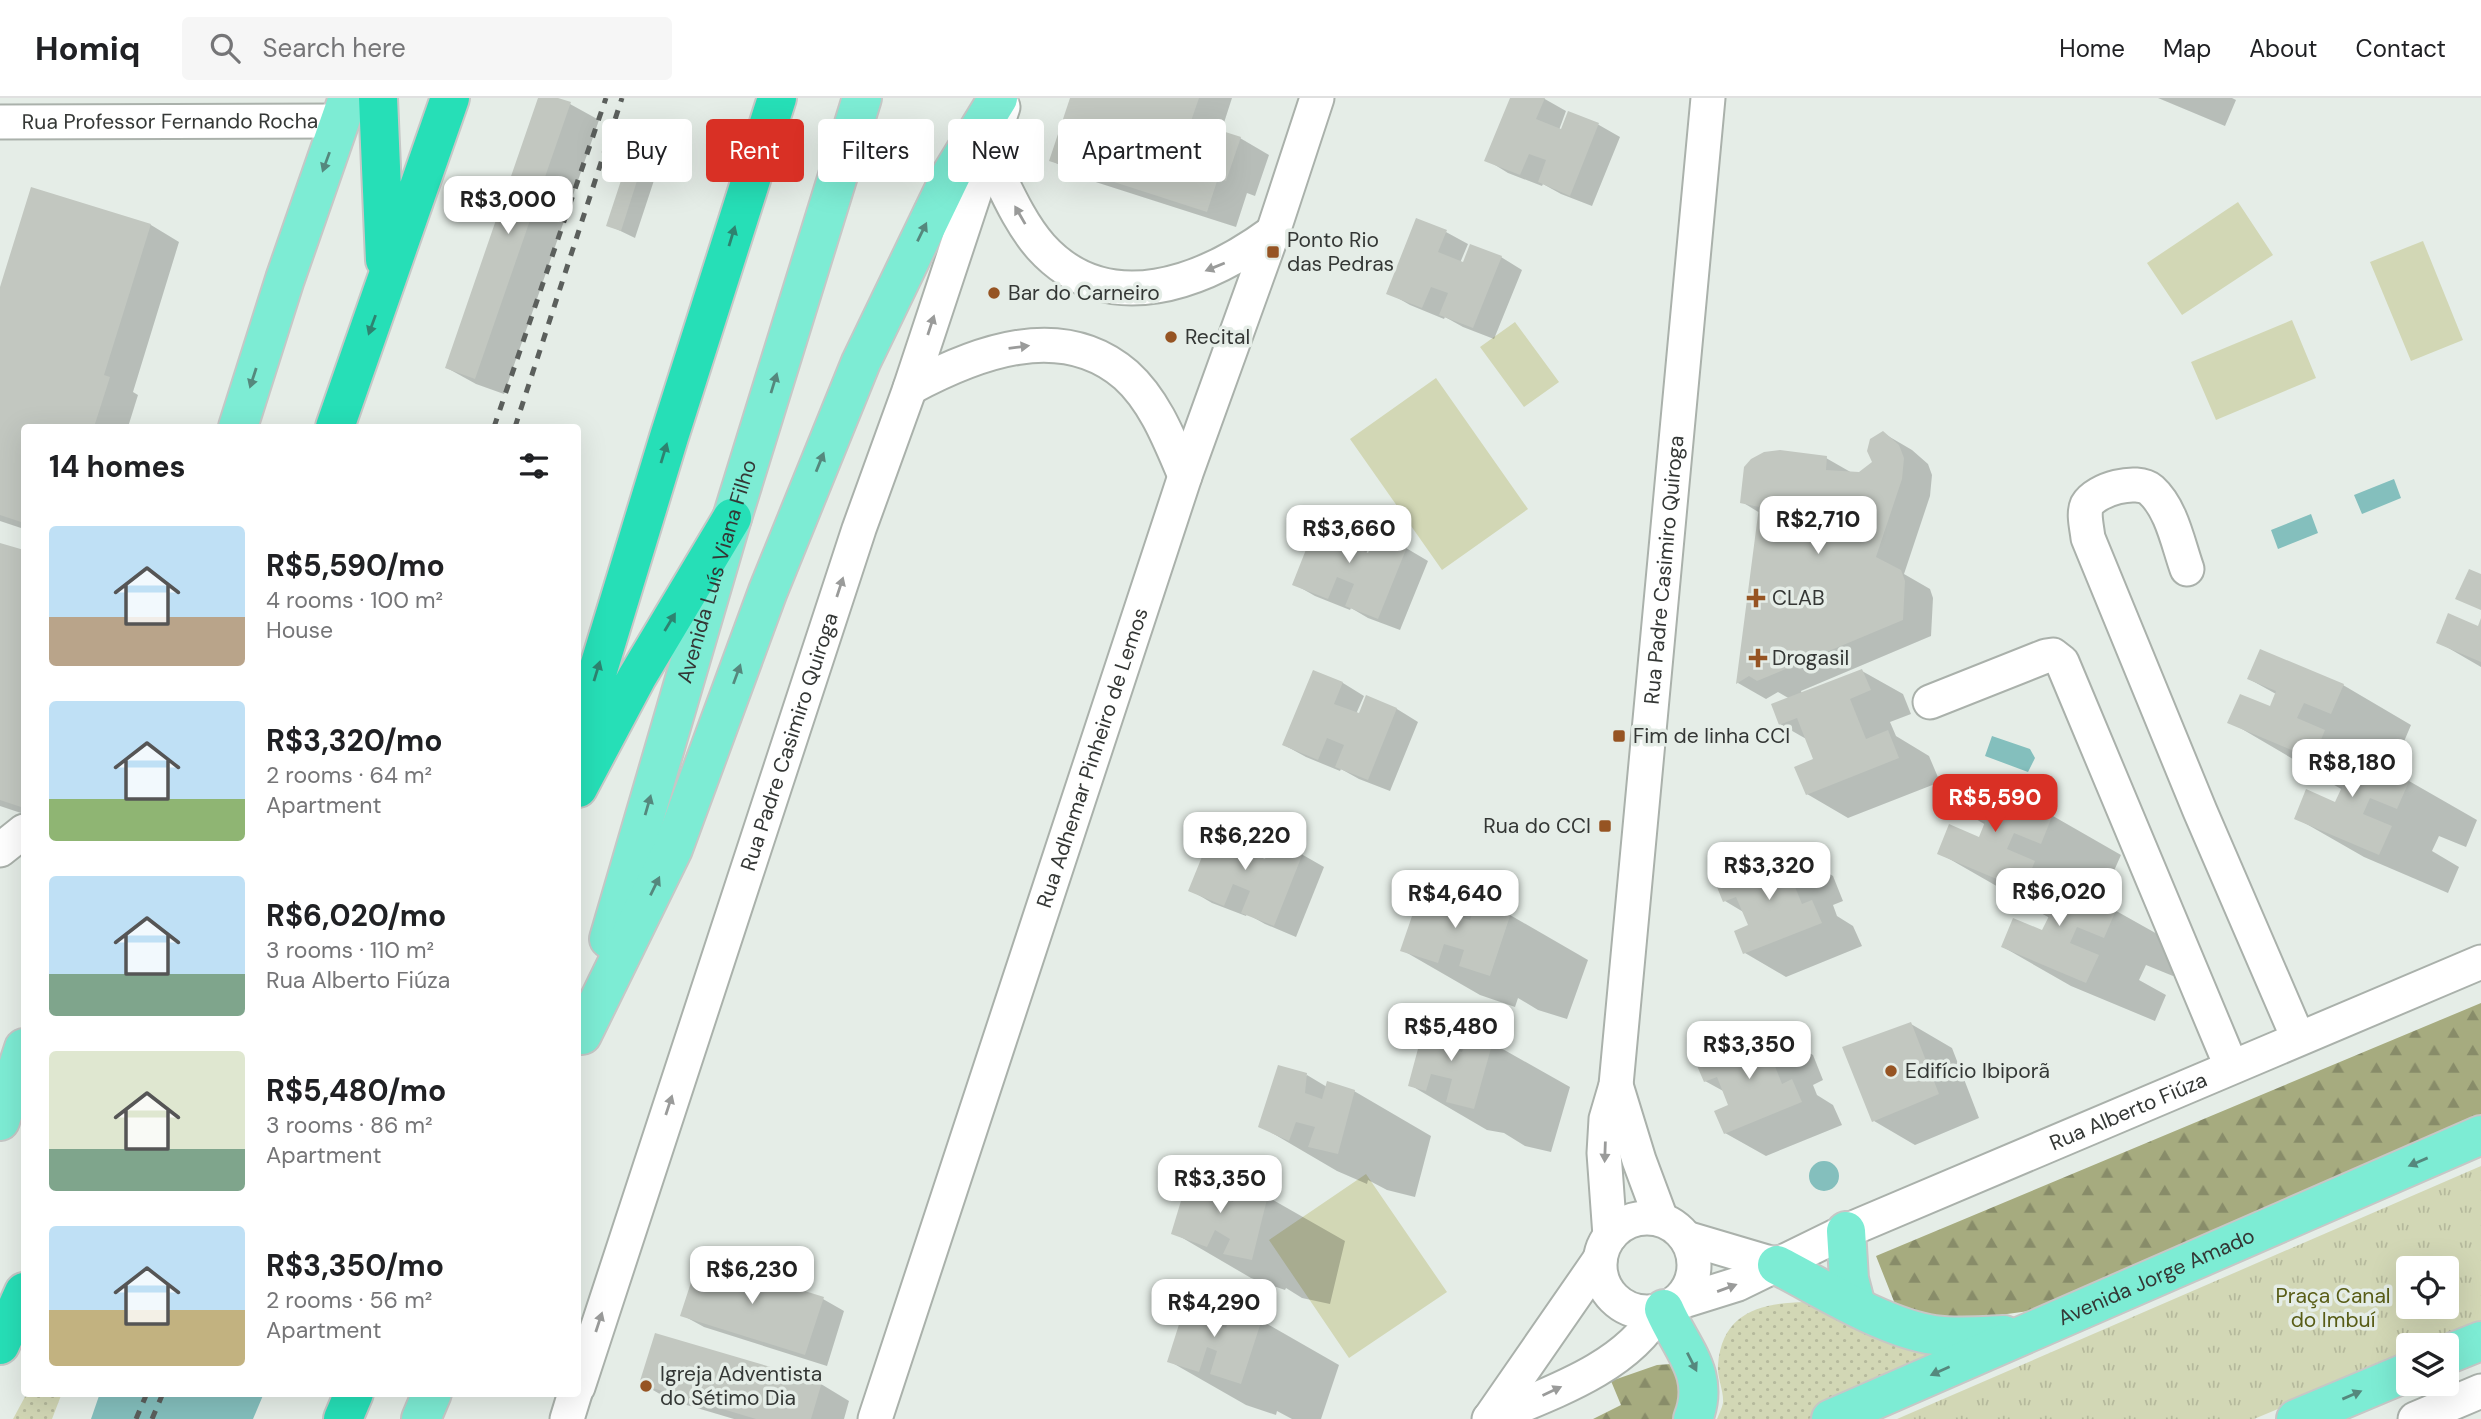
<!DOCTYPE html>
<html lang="en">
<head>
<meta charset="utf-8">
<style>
  body { margin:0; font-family:"DM Sans",sans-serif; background:#f6f6f6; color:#202124; height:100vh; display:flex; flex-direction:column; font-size:26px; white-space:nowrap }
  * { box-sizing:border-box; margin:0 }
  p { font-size:23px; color:#757577 }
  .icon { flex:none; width:38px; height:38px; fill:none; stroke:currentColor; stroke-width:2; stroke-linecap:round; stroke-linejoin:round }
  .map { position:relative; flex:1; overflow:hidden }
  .panel { position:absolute; left:21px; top:326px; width:560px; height:973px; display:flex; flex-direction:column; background:#fff; border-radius:7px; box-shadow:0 7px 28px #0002 }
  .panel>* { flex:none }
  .banner { position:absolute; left:602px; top:21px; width:665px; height:63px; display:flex; gap:14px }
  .fabs { position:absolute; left:2396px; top:1158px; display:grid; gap:14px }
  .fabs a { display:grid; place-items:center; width:63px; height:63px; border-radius:7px; background:#fff; box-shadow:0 7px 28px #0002; font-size:35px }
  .price { position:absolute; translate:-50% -60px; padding:0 16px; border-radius:14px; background:#fff; color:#222; font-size:23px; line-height:46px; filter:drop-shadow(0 2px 4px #0008) }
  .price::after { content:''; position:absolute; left:50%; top:42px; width:21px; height:16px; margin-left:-10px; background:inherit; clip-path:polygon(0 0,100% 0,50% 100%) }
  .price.selected { background:#d93025; color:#fff }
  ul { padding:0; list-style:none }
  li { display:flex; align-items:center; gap:21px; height:175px; padding:0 28px }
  li span { display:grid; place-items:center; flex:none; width:196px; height:140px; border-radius:7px; color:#555 }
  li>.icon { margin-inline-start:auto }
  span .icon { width:84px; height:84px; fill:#fffc; stroke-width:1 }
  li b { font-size:30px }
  h2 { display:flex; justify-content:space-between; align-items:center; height:84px; padding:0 28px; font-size:30px }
  .chip { padding:0 24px; border-radius:7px; background:#fff; box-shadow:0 7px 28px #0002; font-size:24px; line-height:63px }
  .chip.selected { background:#d93025; color:#fff }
  header { display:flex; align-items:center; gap:42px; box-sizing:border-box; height:98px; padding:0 35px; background:#fff; border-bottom:2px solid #e0e0e0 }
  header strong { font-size:33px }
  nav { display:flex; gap:38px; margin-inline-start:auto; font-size:24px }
  .search { width:490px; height:63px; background:#f6f6f6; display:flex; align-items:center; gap:18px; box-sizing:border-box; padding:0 24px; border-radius:7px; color:#757577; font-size:26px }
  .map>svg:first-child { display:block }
</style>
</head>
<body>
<header>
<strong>Homiq</strong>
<div class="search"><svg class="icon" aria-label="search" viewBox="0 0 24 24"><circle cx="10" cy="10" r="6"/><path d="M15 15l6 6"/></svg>Search here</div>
<nav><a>Home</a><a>Map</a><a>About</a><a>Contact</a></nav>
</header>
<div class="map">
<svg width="2481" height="1321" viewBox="0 0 2481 1321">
  <defs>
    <pattern id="grass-dots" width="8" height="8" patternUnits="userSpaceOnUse" patternTransform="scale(1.75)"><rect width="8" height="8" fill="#d2d7b5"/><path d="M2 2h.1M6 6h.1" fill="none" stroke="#b5b99c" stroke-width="1.8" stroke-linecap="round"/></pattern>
    <pattern id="forest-firs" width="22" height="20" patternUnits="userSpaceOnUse" patternTransform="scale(1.75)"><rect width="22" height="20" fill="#a6ab7f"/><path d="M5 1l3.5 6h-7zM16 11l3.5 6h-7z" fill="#888c69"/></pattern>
    <pattern id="park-tufts" width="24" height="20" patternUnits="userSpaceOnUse" patternTransform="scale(1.75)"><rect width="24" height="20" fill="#d2d7b5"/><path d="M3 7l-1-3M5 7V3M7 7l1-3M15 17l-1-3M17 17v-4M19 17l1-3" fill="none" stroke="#b5b99c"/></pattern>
  </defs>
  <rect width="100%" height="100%" fill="#e5ede7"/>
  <path fill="url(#grass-dots)" d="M1805 1204 1838 1212 1933 1255V1268L1809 1321H1717C1719 1316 1722 1310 1723 1305 1724 1293 1717 1280 1718 1267 1722 1215 1760 1205 1805 1204Z
    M27 1295H62L52 1321H13Z"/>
  <path fill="url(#forest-firs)" d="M2481 905V1035L2400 1072 2029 1213 1941 1225 1897 1211 1876 1158Z
    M1671 1266 1683 1275V1321H1593L1621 1307 1611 1283 1657 1267Z"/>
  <path fill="url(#park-tufts)" fill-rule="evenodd" d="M2481 1068V1226L2429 1248H2408V1257L2254 1321H1897ZM2408 1171H2446V1209H2408Z"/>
  <path fill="#d2d7b5" d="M2238 104 2273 157 2182 217 2147 165Z
    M2423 143 2463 242 2411 263 2370 164Z
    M2292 222 2316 280 2216 322 2191 264Z
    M1515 224 1559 284 1524 309 1480 249Z
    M1436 280 1528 411 1442 472 1350 341Z
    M1366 1076 1447 1194 1349 1260 1269 1142Z"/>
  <path fill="#84bfbd" d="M2394 381 2401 400 2362 416 2354 397Z
    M2311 416 2318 435 2278 451 2271 432Z
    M1992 638 2030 651 2035 660 2028 674 1985 658Z
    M1809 1078a15 15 0 1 1 30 0a15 15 0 1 1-30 0Z
    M100 1295H264L253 1321H91Z"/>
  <path fill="#0003" d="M540 0H552L570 6 599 22 504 296 476 286 447 270Z
    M1072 0H1232L1221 34 1240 40 1269 57 1255 98 1247 95 1236 129 1080 79 1051 62Z
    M1512 0H1543L1566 13 1559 32 1563 33 1569 15 1599 27 1620 39 1592 108 1561 96 1543 86 1542 88 1508 75 1487 62Z
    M2158 0H2232L2236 2 2225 28Z
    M637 40 664 52 635 140 608 127Z
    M32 91 151 127 179 144 133 294 138 297 128 329H24V431L0 423V195Z
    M1446 134 1468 146 1460 165 1501 159 1522 172 1494 241 1463 229 1445 219 1444 221 1410 207 1389 195Z
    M1883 335 1912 352 1928 366 1932 377 1930 398 1904 476 1930 491 1933 500 1931 538 1801 593 1802 596 1862 573 1903 596 1911 616 1890 624 1896 638 1929 658 1940 684 1848 720 1807 696 1816 662 1808 642 1780 626 1790 601 1778 594 1766 601 1738 585 1760 415 1742 404 1826 360 1854 376H1859L1874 365Z
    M1352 425 1373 437 1366 456 1406 450 1428 463 1400 532 1368 520 1351 510 1350 512 1315 498 1294 486Z
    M0 447 24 454V716L0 708Z
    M2481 524V569L2438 544 2478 530Z
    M1314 574 1343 585 1364 598 1356 616 1360 618 1367 600 1397 611 1418 624 1390 693 1359 681 1341 671 1340 673 1306 659 1284 647Z
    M2249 581 2343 587 2411 627 2400 653 2373 642 2366 658 2393 673 2392 675 2409 683 2477 722 2466 749 2439 738 2432 753 2459 769 2448 795 2364 759 2296 720 2336 706 2343 692 2315 676 2317 672 2298 664 2230 624 2271 610 2276 596Z
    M1970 683 2053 718 2121 757 2109 784 2082 773 2076 788 2102 804V805L2184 851 2173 878 2146 867 2139 882 2166 897 2155 923 2071 888 2003 849 2043 835 2050 820 2022 805 2024 801 2007 794 1939 755 1980 741 1986 727 1959 711Z
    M1220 720 1249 731 1270 743 1262 762 1266 763 1273 745 1303 757 1324 769 1296 839 1265 826 1247 816 1246 818 1212 805 1190 792Z
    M1792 754 1833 778 1843 803 1833 807 1837 818 1853 828 1862 848 1786 879 1745 855 1750 828 1745 815 1725 803Z
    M1462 801 1476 809 1510 817 1588 862 1567 921 1538 912 1518 900 1515 909 1480 897 1402 852Z
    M1911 926 1952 950 1979 1020 1915 1047 1874 1023Z
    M1454 931 1468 939 1492 945 1570 989 1551 1054 1525 1048 1504 1035 1487 1032 1410 987Z
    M1772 933 1813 957 1823 982 1813 987 1817 997 1833 1007 1842 1027 1766 1058 1725 1035 1730 1008 1725 994 1705 983Z
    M1307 977 1327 989 1354 993 1431 1038 1415 1099 1387 1092 1368 1082 1367 1086 1337 1073 1260 1028Z
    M1223 1082 1240 1092 1268 1099 1345 1143 1330 1206 1302 1200 1286 1190 1285 1192 1251 1180 1174 1135Z
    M1191 1198 1219 1207 1233 1215 1262 1223 1339 1267 1321 1321H1292L1277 1313 1276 1317 1246 1307 1169 1263Z
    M823 1201 844 1213 827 1268 704 1229 682 1217Z
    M641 1285 821 1286 849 1303 844 1321H734L670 1302Z"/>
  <path fill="#c2c7c0" d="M538 0H558L571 4 475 281 445 270Z
    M1070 0H1199L1191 23 1241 39 1226 83 1218 80 1207 114 1049 63Z
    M1510 0H1545L1536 21 1561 31 1568 13 1599 25 1570 98 1538 84 1546 62 1529 56 1520 77 1484 63Z
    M636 37 650 42 621 133 606 128Z
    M31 89 151 126 104 277 110 279 94 329H24V425L0 417V189Z
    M1416 120 1447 132 1438 154 1463 164 1470 146 1502 158 1473 230 1439 217 1448 195 1431 189 1422 210 1386 196Z
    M1883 333 1899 347 1904 360 1902 381 1876 459 1901 472 1905 483 1903 522 1757 583 1749 578 1736 586 1759 409 1740 405 1744 369 1751 361 1764 354 1780 352 1827 358 1826 372 1859 374 1872 364 1867 353 1870 341Z
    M1322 411 1353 423 1344 445 1368 455 1376 437 1407 449 1378 521 1345 508 1354 486 1337 479 1328 501 1292 487Z
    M0 445 24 452V710L0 702Z
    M2469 471 2481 476V512L2455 501Z
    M2448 515 2478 528 2481 520V564L2436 545Z
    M2260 551 2344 586 2331 616 2304 605 2297 620 2325 632 2313 661 2227 625 2240 596 2270 608 2276 593 2247 581Z
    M1862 571 1871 592 1850 601 1866 641 1888 632 1899 660 1806 697 1794 669 1813 661 1797 620 1779 627 1771 606Z
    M1313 572 1343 584 1334 606 1359 615 1366 597 1397 610 1368 682 1335 669 1344 647 1327 640 1318 662 1282 647Z
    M2326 646 2410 681 2397 711 2370 700 2363 716 2392 728 2379 757 2294 721 2306 691 2335 704 2342 689 2313 677Z
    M1969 681 2053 716 2041 746 2014 735 2007 751 2035 763 2023 792 1937 756 1949 726 1979 739 1985 724 1956 712Z
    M1219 717 1249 729 1240 751 1265 761 1272 743 1303 755 1274 828 1241 815 1250 793 1233 786 1224 808 1188 793Z
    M1792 752 1803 779 1793 784 1802 806 1812 802 1822 825 1743 856 1734 833 1748 827 1736 799 1723 804 1715 784Z
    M2033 775 2117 810 2104 840 2077 829 2070 845 2099 857 2086 885 2001 849 2013 820 2042 832 2049 818 2020 805Z
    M1423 786 1463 799 1456 818 1470 822 1476 804 1511 815 1490 878 1459 868 1464 852 1444 846 1438 865 1400 853Z
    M1426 921 1455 929 1449 951 1462 954 1467 936 1493 943 1474 1011 1446 1004 1452 981 1431 976 1426 993 1408 988Z
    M1911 924 1939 996 1872 1024 1842 949Z
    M1772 931 1783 959 1773 963 1782 986 1792 981 1802 1004 1724 1036 1714 1013 1728 1007 1717 979 1704 984 1695 963Z
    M1278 967 1307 975 1305 995 1322 1001 1327 983 1355 992 1338 1056 1308 1049 1315 1029 1296 1024 1289 1043 1258 1029Z
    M1190 1073 1224 1081 1221 1099 1233 1104 1239 1089 1268 1097 1252 1162 1223 1156 1230 1141 1215 1132 1207 1149 1171 1136Z
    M699 1160 824 1199 805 1257 680 1218Z
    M1189 1195 1220 1205 1214 1226 1226 1230 1232 1212 1262 1221 1241 1286 1210 1276 1217 1253 1207 1249 1199 1274 1167 1264Z
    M655 1235 822 1284 811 1321H756L639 1286Z"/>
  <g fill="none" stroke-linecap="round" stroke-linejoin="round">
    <defs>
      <g id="minor">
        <path id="s1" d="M0 24 341 23"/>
        <path d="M988 56C1004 87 1018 123 1041 149 1108 223 1205 184 1273 134"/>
        <path d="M910 290C975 255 1061 221 1126 277 1155 303 1170 343 1185 378"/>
        <path d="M2187 471C2178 446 2172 411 2151 392 2137 380 2096 391 2087 407 2083 416 2087 430 2088 440L2200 713 2298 940"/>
        <path d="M1930 604 2046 558 2053 557 2062 564 2231 968"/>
        <path d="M0 752 24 733"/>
        <path d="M1616 987 1639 1062 1661 1121"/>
        <circle cx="1647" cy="1167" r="47"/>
        <path id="s2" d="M1610 1138 1604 1055 1606 1021 1616 987 1708 0"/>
        <path d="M1686 1140 1777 1167"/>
        <path id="s3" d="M1674 1206 1738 1186 1846 1133 2481 864"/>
        <path id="s4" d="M578 1289 859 431 910 290 1003 9"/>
        <path d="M1490 1320 1600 1161"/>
        <path d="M567 1321 575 1295"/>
        <path id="s5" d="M875 1321 1185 378 1273 134 1317 0"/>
        <path d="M1489 1321C1547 1296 1626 1271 1658 1214"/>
        <path d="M2415 1321 2481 1293"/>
      </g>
      <g id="major">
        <path d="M238 329 285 181 348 0"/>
        <path id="s6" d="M609 841 732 420 862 0"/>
        <path d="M582 937 673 751 768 493 861 264 952 75 998 0"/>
        <path d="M0 1023 24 950"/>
        <path d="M1846 1133 1849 1181 1856 1208"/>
        <path d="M1777 1167C1822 1190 1884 1230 1934 1237 1957 1240 1981 1238 2004 1237"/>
        <path d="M1664 1211C1681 1251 1711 1276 1693 1321"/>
        <path d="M2446 1257 2481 1243"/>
        <path d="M421 1321 432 1295"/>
        <path id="s7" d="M1831 1321 2481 1037"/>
        <path d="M2296 1321 2408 1274"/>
      </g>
      <path id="highway" d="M378 0 385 162
        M335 329 450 0
        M578 638 669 339 777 0
        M578 690 637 579 732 420
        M0 1247 24 1194
        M343 1321 354 1295"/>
    </defs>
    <use href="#minor" stroke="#aab1ab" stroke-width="37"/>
    <use href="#major" stroke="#c6c7c6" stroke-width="42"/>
    <use href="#highway" stroke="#c6c7c6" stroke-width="42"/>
    <use href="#minor" stroke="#fff" stroke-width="33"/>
    <use href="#major" stroke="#7decd4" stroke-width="38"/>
    <use href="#highway" stroke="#26dfb7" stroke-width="38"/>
    <path stroke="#5b5f5c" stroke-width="5" stroke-dasharray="9 9" stroke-linecap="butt" d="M494 329 606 0
      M515 329 622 0
      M136 1321 147 1295
      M152 1321 163 1295"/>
  </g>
  <defs><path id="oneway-solid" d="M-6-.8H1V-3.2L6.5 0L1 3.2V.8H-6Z" transform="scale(1.75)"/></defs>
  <g fill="#55887d">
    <use href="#oneway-solid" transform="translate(326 64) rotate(110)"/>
    <use href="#oneway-solid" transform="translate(922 134) rotate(-64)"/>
    <use href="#oneway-solid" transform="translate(253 280) rotate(108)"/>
    <use href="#oneway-solid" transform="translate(774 285) rotate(-73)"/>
    <use href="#oneway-solid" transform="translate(820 364) rotate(-68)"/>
    <use href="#oneway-solid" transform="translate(737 576) rotate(-70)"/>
    <use href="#oneway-solid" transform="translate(648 707) rotate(-74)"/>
    <use href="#oneway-solid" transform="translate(655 788) rotate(-64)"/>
    <use href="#oneway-solid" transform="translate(2418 1064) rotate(157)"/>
    <use href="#oneway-solid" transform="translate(1692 1264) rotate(63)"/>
    <use href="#oneway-solid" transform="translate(1940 1273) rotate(156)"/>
    <use href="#oneway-solid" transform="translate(2352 1297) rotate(-23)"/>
  </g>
  <g fill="#9a9b9a">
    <use href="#oneway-solid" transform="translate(1020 117) rotate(-120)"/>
    <use href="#oneway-solid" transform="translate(1215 169) rotate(158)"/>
    <use href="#oneway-solid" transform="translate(931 227) rotate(-72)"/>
    <use href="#oneway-solid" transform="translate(1019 249) rotate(-7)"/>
    <use href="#oneway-solid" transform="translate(840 489) rotate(-72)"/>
    <use href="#oneway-solid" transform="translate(669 1007) rotate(-72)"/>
    <use href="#oneway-solid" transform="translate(1605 1054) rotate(92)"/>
    <use href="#oneway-solid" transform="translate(1727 1190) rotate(-20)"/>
    <use href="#oneway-solid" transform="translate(599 1224) rotate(-72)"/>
    <use href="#oneway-solid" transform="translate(1552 1293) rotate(-25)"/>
  </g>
  <g fill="#2e8370">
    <use href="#oneway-solid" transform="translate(732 138) rotate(-73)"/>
    <use href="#oneway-solid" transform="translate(372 227) rotate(110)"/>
    <use href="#oneway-solid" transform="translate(664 355) rotate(-73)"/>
    <use href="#oneway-solid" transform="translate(670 524) rotate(-59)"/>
    <use href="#oneway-solid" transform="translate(597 573) rotate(-73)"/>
  </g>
  <g fill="#965423" stroke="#e5ede7" stroke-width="2.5">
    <rect x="1266" y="147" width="14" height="14" rx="3.5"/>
    <circle cx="994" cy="195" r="7"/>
    <circle cx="1171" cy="239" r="7"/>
    <path d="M1752.5 489.5h7v7h7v7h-7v7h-7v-7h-7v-7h7z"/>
    <path d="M1754.5 549.5h7v7h7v7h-7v7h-7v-7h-7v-7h7z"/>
    <rect x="1612" y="631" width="14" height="14" rx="3.5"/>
    <rect x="1598" y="721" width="14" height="14" rx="3.5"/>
    <circle cx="1891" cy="973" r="7"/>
    <circle cx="646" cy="1288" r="7"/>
  </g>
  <g text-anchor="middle" stroke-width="7" stroke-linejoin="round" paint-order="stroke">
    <g font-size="21" fill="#343735" stroke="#e5ede7">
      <text dy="7" stroke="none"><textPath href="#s1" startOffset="170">Rua Professor Fernando Rocha</textPath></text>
      <text dy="7" stroke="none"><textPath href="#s6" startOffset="383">Avenida Luís Viana Filho</textPath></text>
      <text dy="7" stroke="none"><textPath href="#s2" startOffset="670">Rua Padre Casimiro Quiroga</textPath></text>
      <text dy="7" stroke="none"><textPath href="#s4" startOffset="679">Rua Padre Casimiro Quiroga</textPath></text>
      <text dy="7" stroke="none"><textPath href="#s5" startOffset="696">Rua Adhemar Pinheiro de Lemos</textPath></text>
      <text dy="7" stroke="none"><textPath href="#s3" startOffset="494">Rua Alberto Fiúza</textPath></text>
      <text dy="7" stroke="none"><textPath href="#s7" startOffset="355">Avenida Jorge Amado</textPath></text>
    </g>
    <g font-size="21" fill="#343735" stroke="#e5ede7" text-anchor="start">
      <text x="1287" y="149">Ponto Rio<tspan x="1287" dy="24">das Pedras</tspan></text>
      <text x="1008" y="202">Bar do Carneiro</text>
      <text x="1185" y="246">Recital</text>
      <text x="1772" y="507">CLAB</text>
      <text x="1772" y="567">Drogasil</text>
      <text x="1633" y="645">Fim de linha CCI</text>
      <text x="1591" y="735" text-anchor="end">Rua do CCI</text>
      <text x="1905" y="980">Edifício Ibiporã</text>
      <text x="660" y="1283">Igreja Adventista<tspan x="660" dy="24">do Sétimo Dia</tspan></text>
    </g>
    <g font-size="21" fill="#585c16" stroke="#e5ede7">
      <text x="2333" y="1205">Praça Canal<tspan x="2333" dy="24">do Imbuí</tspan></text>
    </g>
  </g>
</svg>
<div class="fabs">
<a><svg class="icon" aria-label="locate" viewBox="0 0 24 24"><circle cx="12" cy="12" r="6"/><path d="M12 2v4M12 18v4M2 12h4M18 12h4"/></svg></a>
<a><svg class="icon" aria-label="layers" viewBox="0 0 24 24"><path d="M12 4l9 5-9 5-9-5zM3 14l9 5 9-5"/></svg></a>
</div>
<b class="price" style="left:508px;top:138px">R$3,000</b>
<b class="price" style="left:1818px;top:458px">R$2,710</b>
<b class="price" style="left:1349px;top:467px">R$3,660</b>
<b class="price" style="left:2352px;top:701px">R$8,180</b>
<b class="price selected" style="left:1995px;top:736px">R$5,590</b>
<b class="price" style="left:1245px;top:774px">R$6,220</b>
<b class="price" style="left:1769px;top:804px">R$3,320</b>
<b class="price" style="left:2059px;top:830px">R$6,020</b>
<b class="price" style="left:1455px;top:832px">R$4,640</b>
<b class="price" style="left:1451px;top:965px">R$5,480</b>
<b class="price" style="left:1749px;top:983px">R$3,350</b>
<b class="price" style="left:1220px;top:1117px">R$3,350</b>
<b class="price" style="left:752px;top:1208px">R$6,230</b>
<b class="price" style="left:1214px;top:1241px">R$4,290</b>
<div class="banner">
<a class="chip">Buy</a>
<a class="chip selected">Rent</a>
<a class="chip">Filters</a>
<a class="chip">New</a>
<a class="chip">Apartment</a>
</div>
<section class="panel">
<h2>14 homes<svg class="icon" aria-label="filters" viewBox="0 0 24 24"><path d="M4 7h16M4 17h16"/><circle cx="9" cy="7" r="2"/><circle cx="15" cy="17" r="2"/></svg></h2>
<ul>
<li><span style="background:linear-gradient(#bfe0f5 65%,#b9a48a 0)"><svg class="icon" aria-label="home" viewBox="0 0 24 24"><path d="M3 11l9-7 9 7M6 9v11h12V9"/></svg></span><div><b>R$5,590/mo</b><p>4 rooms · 100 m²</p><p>House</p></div></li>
<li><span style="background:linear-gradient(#bfe0f5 70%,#8fb573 0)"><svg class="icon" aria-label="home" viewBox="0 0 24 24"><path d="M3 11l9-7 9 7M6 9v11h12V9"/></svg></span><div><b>R$3,320/mo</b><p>2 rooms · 64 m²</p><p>Apartment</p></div></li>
<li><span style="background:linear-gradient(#bfe0f5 70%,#7fa58c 0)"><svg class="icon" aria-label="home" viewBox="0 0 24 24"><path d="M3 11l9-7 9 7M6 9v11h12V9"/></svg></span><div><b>R$6,020/mo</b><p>3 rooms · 110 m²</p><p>Rua Alberto Fiúza</p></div></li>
<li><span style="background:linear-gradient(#dfe7d0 70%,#7fa58c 0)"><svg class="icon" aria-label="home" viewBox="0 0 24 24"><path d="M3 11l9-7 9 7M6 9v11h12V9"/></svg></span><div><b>R$5,480/mo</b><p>3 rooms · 86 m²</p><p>Apartment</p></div></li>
<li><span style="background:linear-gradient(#bfe0f5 60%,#c2b280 0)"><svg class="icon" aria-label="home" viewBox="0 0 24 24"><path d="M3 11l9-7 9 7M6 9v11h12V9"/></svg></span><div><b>R$3,350/mo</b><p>2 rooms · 56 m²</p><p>Apartment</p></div></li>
</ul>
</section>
</div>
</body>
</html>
